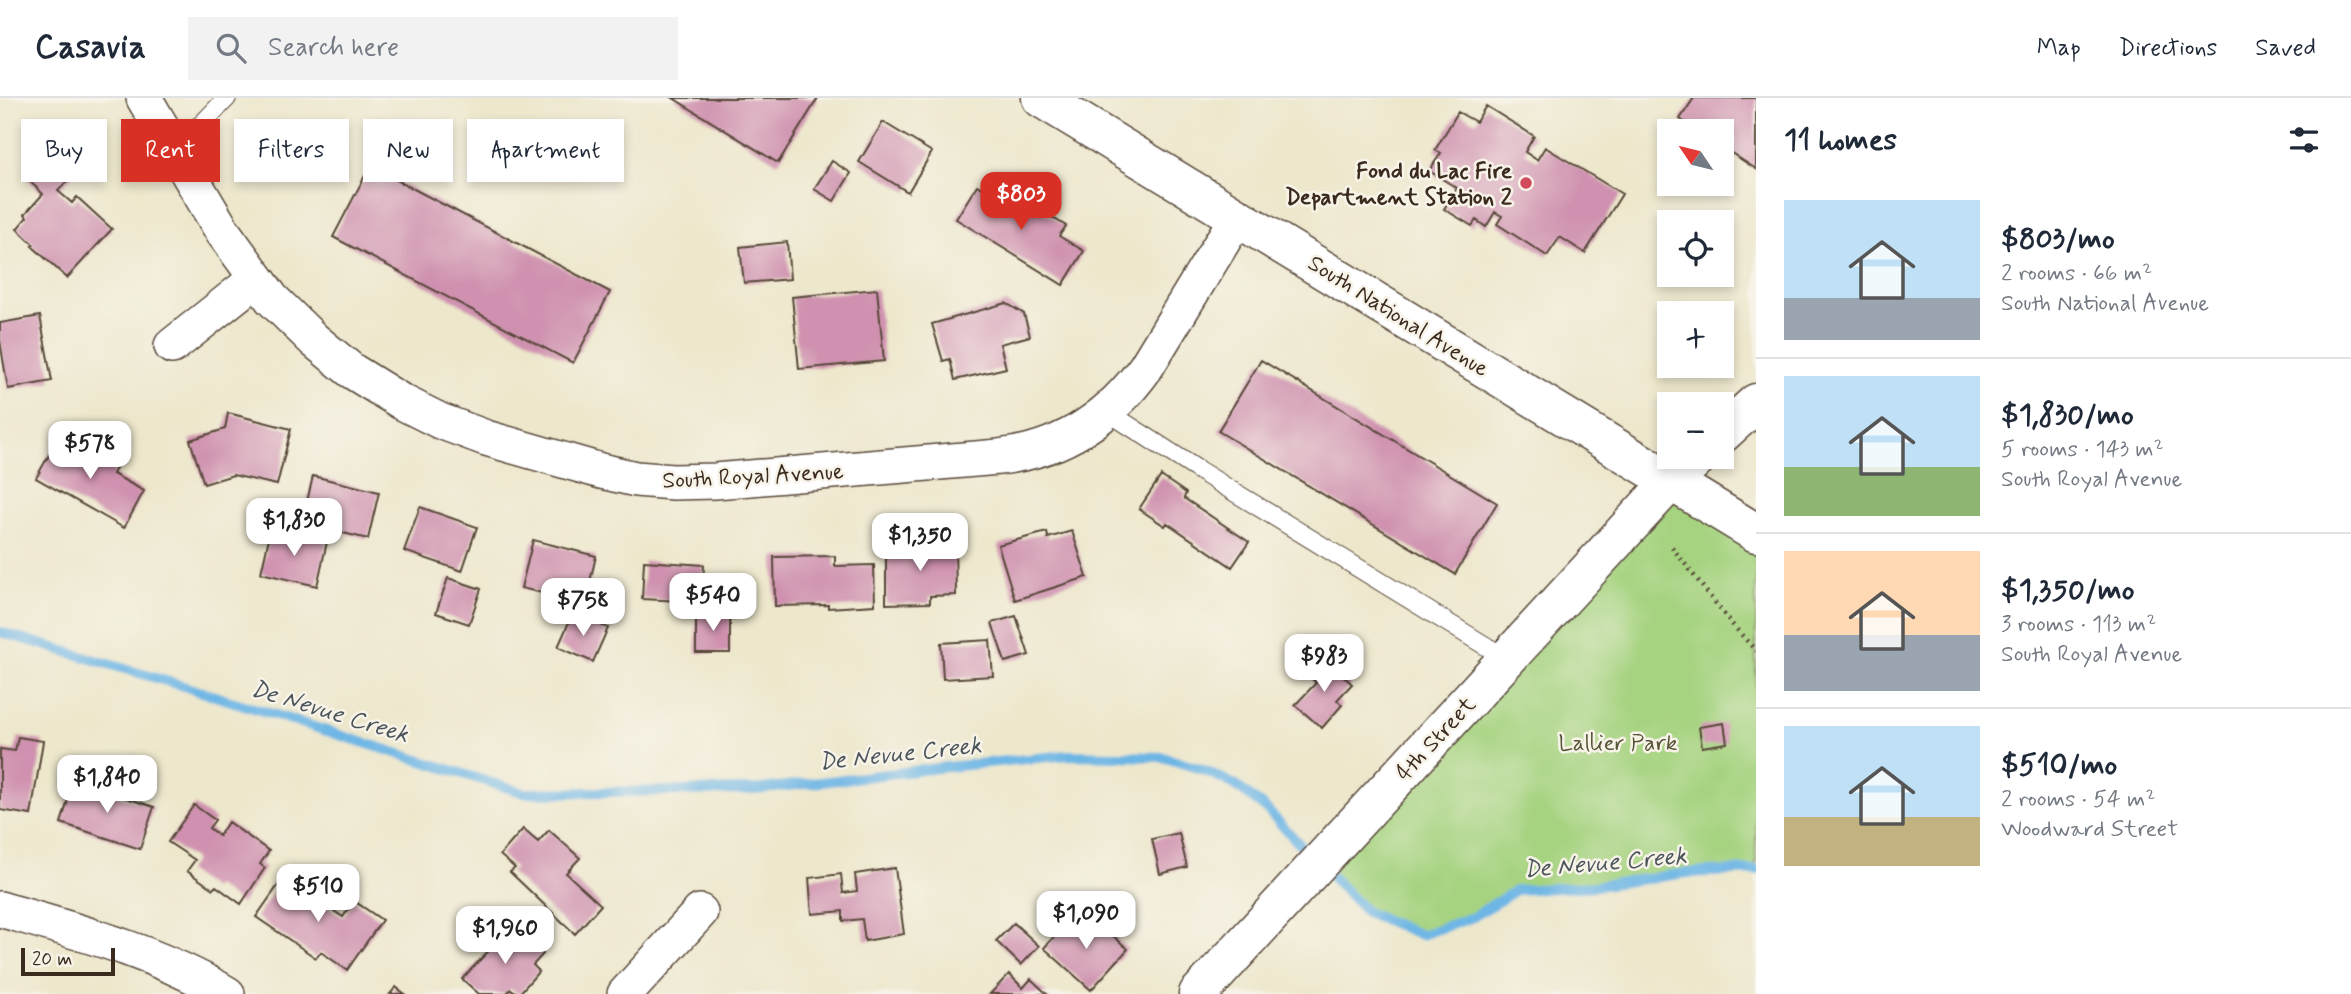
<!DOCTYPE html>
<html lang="en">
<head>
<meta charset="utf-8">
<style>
  body { margin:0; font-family:Mynerve,sans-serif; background:#f2f2f3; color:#1f2937; height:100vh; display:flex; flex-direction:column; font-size:26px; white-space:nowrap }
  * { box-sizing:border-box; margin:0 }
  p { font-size:23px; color:#747a83 }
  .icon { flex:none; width:38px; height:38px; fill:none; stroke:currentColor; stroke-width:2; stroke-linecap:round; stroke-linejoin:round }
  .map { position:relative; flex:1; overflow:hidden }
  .panel { display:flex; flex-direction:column; background:#fff; width:595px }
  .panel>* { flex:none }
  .banner { position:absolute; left:21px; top:21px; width:665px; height:63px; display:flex; gap:14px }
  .needle { width:46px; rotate:305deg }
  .fabs { position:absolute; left:1657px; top:21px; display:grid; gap:14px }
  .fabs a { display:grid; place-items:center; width:77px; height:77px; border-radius:0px; background:#fff; box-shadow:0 4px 10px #0003; font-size:35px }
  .scale { position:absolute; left:21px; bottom:18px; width:94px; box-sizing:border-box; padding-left:7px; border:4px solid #3b2a1e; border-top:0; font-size:19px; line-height:24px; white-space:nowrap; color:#3b2a1e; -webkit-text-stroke:5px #f7f3e8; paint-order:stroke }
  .price { position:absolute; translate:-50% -60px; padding:0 16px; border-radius:14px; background:#fff; color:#222; font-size:23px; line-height:46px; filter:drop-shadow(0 2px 4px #0008) }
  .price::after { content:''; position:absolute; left:50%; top:42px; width:21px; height:16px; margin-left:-10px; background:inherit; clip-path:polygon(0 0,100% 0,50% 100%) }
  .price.on { background:#d93025; color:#fff }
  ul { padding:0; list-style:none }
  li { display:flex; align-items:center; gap:21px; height:175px; padding:0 28px }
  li+li { border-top:2px solid #e0e1e3 }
  li span { display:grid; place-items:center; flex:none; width:196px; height:140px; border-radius:0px; color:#555 }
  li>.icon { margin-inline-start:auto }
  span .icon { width:84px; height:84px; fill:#fffc; stroke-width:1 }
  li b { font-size:30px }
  h2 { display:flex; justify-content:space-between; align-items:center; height:84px; padding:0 28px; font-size:30px }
  .pill { padding:0 24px; border-radius:0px; background:#fff; box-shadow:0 4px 10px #0003; font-size:24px; line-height:63px }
  .pill.on { background:#d93025; color:#fff }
  header { display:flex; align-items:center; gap:42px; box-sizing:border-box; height:98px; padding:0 35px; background:#fff; border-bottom:2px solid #e0e1e3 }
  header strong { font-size:33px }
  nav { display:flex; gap:38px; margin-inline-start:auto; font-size:24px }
  .search { width:490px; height:63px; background:#f2f2f3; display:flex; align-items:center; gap:18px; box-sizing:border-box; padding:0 24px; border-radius:0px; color:#747a83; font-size:26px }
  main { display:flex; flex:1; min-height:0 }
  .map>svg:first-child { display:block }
</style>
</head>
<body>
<header>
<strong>Casavia</strong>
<div class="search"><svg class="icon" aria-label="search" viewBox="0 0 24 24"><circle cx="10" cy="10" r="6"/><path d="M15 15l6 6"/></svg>Search here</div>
<nav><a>Map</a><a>Directions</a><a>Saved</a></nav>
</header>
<main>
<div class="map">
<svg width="1756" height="896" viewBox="0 0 1756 896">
  <rect width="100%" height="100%" fill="#f7f3e8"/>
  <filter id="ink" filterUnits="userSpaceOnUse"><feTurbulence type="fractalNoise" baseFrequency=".0143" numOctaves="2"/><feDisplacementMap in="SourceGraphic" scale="14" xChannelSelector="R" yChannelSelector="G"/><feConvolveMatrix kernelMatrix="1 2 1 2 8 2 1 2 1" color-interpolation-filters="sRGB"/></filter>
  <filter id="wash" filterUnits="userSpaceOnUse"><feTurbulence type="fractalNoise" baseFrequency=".00686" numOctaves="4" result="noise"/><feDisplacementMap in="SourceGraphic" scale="28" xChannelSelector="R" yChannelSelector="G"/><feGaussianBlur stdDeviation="1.57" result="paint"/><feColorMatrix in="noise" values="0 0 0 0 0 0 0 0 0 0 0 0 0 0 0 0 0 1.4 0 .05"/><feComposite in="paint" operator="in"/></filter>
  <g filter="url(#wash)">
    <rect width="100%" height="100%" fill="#ede7cc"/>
    <path fill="#a6d380" stroke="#707e4f" stroke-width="2" d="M1671 383 1756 435V772L1686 775 1595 788 1516 792 1477 816 1421 837 1366 814 1319 765Z"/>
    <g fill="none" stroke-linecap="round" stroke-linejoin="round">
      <path stroke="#6db6e5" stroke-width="10" d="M0 534 183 588 524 695 753 692 947 669 1068 657 1163 659 1204 672 1235 687 1266 711 1314 761
        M1325 772 1366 814 1421 837 1473 819 1516 792 1595 788 1686 775 1756 772"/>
    </g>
    <g id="blocks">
      <path fill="#cf91af" d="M673 0H818L778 65Z
        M1694 0H1756V71L1722 49V33H1698L1680 21Z
        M1486 8 1534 38 1525 54 1537 62 1545 49 1622 96 1585 155 1560 139 1547 158 1497 126 1502 118 1495 114 1486 129 1476 122 1472 128 1444 111 1457 90 1429 73 1441 55 1435 52 1458 14 1476 24Z
        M883 24 932 54 908 94 859 64Z
        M49 50 75 74 58 93 72 105 77 99 112 131 67 180 32 148 34 147 17 131 27 119 25 116 43 96 23 77Z
        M832 63 851 75 834 103 814 91Z
        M370 68 610 194 573 265 333 139Z
        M977 87 996 98 1002 88 1025 102 1019 113 1025 117 1032 107 1066 128 1059 138 1084 153 1063 187 956 121Z
        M787 144 790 181 744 185 740 149Z
        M877 191 884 263 799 271 792 199Z
        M1006 205 1024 216 1030 238 1000 246 1006 270 955 282 950 261 943 263 932 226Z
        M40 218 52 283 8 291 0 243V225Z
        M1261 262 1497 405 1455 476 1218 333Z
        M228 315 291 331 277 387 233 377 204 386 190 342 225 331Z
        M60 337 117 368 113 376 144 393 124 430 36 380Z
        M313 378 379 394 368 441 302 425Z
        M1161 378 1186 395 1184 400 1249 444 1232 469 1167 425 1165 428 1139 411Z
        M420 409 477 429 462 473 404 453Z
        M271 431 327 444 317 488 261 475Z
        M1072 433 1087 479 1015 502 998 447 1047 434 1048 440Z
        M533 442 596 458 585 505 521 490Z
        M955 445 956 497 930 498V505L886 506V448Z
        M835 458V468L874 467 875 507 828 510V507L775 508 774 459Z
        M644 463 704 467 702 504 642 501Z
        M448 480 481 491 469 526 436 515Z
        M573 515 608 530 593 564 558 549Z
        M696 515H730V555H696Z
        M1016 518 1029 557 1005 564 992 525Z
        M990 542 993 578 943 581 941 545Z
        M1322 563 1329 570 1332 567 1352 586 1337 602 1342 607 1322 630 1295 607 1316 585 1308 576Z
        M1724 625 1727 645 1702 649 1699 629Z
        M18 639 43 643 31 717 0 712V651L15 653Z
        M74 683 154 709 140 751 61 725Z
        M194 707 215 722 209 730 219 738 228 724 269 753 260 766 265 770 241 806 216 788 213 791 187 773 195 762 168 744Z
        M523 731 538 744 549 732 580 760 566 775 601 807 575 836 510 774 515 770 500 757Z
        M1179 735 1187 769 1160 776 1152 741Z
        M895 770 904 836 865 843 862 821 843 823V813L812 816 809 780 841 776 843 795 857 793 855 776Z
        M284 779 343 819 354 803 382 822 347 872 321 854 316 860 256 819Z
        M1093 820 1128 851 1091 892 1044 850 1068 823 1081 834Z
        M1014 825 1039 848 1021 867 996 843Z
        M513 827 543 856 533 867 539 873 519 896 511 891 506 896H479L462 881Z
        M1009 876 1023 890 1031 881 1047 896H990Z
        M396 889 405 896H390Z"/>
    </g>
  </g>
  <g filter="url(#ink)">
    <use href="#blocks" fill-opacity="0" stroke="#564638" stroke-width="2"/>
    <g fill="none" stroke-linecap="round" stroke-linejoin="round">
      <defs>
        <path id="service" d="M171 45 202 26 227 0
          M1108 314 1195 370 1507 561"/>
        <path id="minor" d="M144 0 223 134 272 201 314 242 352 273 402 304 440 323 486 340 601 373 636 381 673 384 715 383 999 359C1062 352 1110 320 1146 269L1238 118
          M172 248 256 181
          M0 811C79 834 156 854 227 896
          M625 896 700 814"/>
        <path id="tertiary" d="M1041 0 1756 435
          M1722 336 1756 305
          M1198 896 1671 383 1698 359"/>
      </defs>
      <use href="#service" stroke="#564638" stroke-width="20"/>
      <use href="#minor" stroke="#564638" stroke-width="38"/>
      <use href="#tertiary" stroke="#564638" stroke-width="41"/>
      <path stroke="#564638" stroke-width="4.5" stroke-dasharray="2 5" stroke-linecap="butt" d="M1672 449 1730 524 1756 553"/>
      <use href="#service" stroke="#fff" stroke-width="18"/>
      <use href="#minor" stroke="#fff" stroke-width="35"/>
      <use href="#tertiary" stroke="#fff" stroke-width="38"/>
    </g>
  </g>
  <circle fill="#d1495b" stroke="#f7f3e8" stroke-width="2.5" cx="1526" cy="85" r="7"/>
  <g text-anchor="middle" stroke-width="5" stroke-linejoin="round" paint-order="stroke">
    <g font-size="23" font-weight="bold" fill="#3b2a1e" stroke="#f7f3e8" text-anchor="end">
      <text x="1512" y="80">Fond du Lac Fire<tspan x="1512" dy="26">Department Station 2</tspan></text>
    </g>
    <g font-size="23" fill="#3b2a1e" stroke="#f7f3e8">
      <text transform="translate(1399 217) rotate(32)" y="8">South National Avenue</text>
      <text transform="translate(753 377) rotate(-3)" y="8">South Royal Avenue</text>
      <text transform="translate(1435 640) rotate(-47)" y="8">4th Street</text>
    </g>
    <g font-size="23" fill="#565436" stroke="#f7f3e8">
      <text x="1618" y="652">Lallier Park</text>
    </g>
    <g font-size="24" font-style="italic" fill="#4a545a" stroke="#f7f3e8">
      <text transform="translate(330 613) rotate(17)" y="8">De Nevue Creek</text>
      <text transform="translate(900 655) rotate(-6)" y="8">De Nevue Creek</text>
      <text transform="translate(1605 764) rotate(-5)" y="8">De Nevue Creek</text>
    </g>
  </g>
</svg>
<div class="fabs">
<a><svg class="needle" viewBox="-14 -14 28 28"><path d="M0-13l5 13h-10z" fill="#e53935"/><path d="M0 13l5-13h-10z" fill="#747a83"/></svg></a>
<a><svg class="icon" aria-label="locate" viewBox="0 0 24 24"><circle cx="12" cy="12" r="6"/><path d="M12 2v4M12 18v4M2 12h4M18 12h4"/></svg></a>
<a>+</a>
<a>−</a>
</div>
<div class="scale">20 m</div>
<b class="price on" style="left:1021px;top:134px">$803</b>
<b class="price" style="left:90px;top:383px">$578</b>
<b class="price" style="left:294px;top:460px">$1,830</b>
<b class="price" style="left:920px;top:475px">$1,350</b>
<b class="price" style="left:713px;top:535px">$540</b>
<b class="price" style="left:583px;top:540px">$758</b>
<b class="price" style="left:1324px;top:596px">$983</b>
<b class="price" style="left:107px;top:717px">$1,840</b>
<b class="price" style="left:318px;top:826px">$510</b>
<b class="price" style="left:1086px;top:853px">$1,090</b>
<b class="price" style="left:505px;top:868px">$1,960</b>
<div class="banner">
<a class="pill">Buy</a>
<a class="pill on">Rent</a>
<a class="pill">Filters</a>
<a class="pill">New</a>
<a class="pill">Apartment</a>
</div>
</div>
<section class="panel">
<h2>11 homes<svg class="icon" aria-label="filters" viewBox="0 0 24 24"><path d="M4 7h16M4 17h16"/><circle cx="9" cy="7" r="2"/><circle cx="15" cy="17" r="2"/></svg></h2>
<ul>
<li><span style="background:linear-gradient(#bfe0f5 70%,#9aa5b1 0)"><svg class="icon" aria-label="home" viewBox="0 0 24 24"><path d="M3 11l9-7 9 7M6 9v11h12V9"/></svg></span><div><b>$803/mo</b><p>2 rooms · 66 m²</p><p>South National Avenue</p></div></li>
<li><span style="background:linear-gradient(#bfe0f5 65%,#8fb573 0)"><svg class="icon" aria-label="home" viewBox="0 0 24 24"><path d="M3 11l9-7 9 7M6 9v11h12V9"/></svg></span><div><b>$1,830/mo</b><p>5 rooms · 143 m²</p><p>South Royal Avenue</p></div></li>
<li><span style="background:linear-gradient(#ffd9b3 60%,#9aa5b1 0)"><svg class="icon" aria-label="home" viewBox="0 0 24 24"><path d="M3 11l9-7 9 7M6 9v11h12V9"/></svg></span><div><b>$1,350/mo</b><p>3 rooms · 113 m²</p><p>South Royal Avenue</p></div></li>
<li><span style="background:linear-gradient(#bfe0f5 65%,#c2b280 0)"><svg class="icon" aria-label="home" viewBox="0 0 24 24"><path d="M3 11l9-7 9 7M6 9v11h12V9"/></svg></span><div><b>$510/mo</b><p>2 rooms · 54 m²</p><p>Woodward Street</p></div></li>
</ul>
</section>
</main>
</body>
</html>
